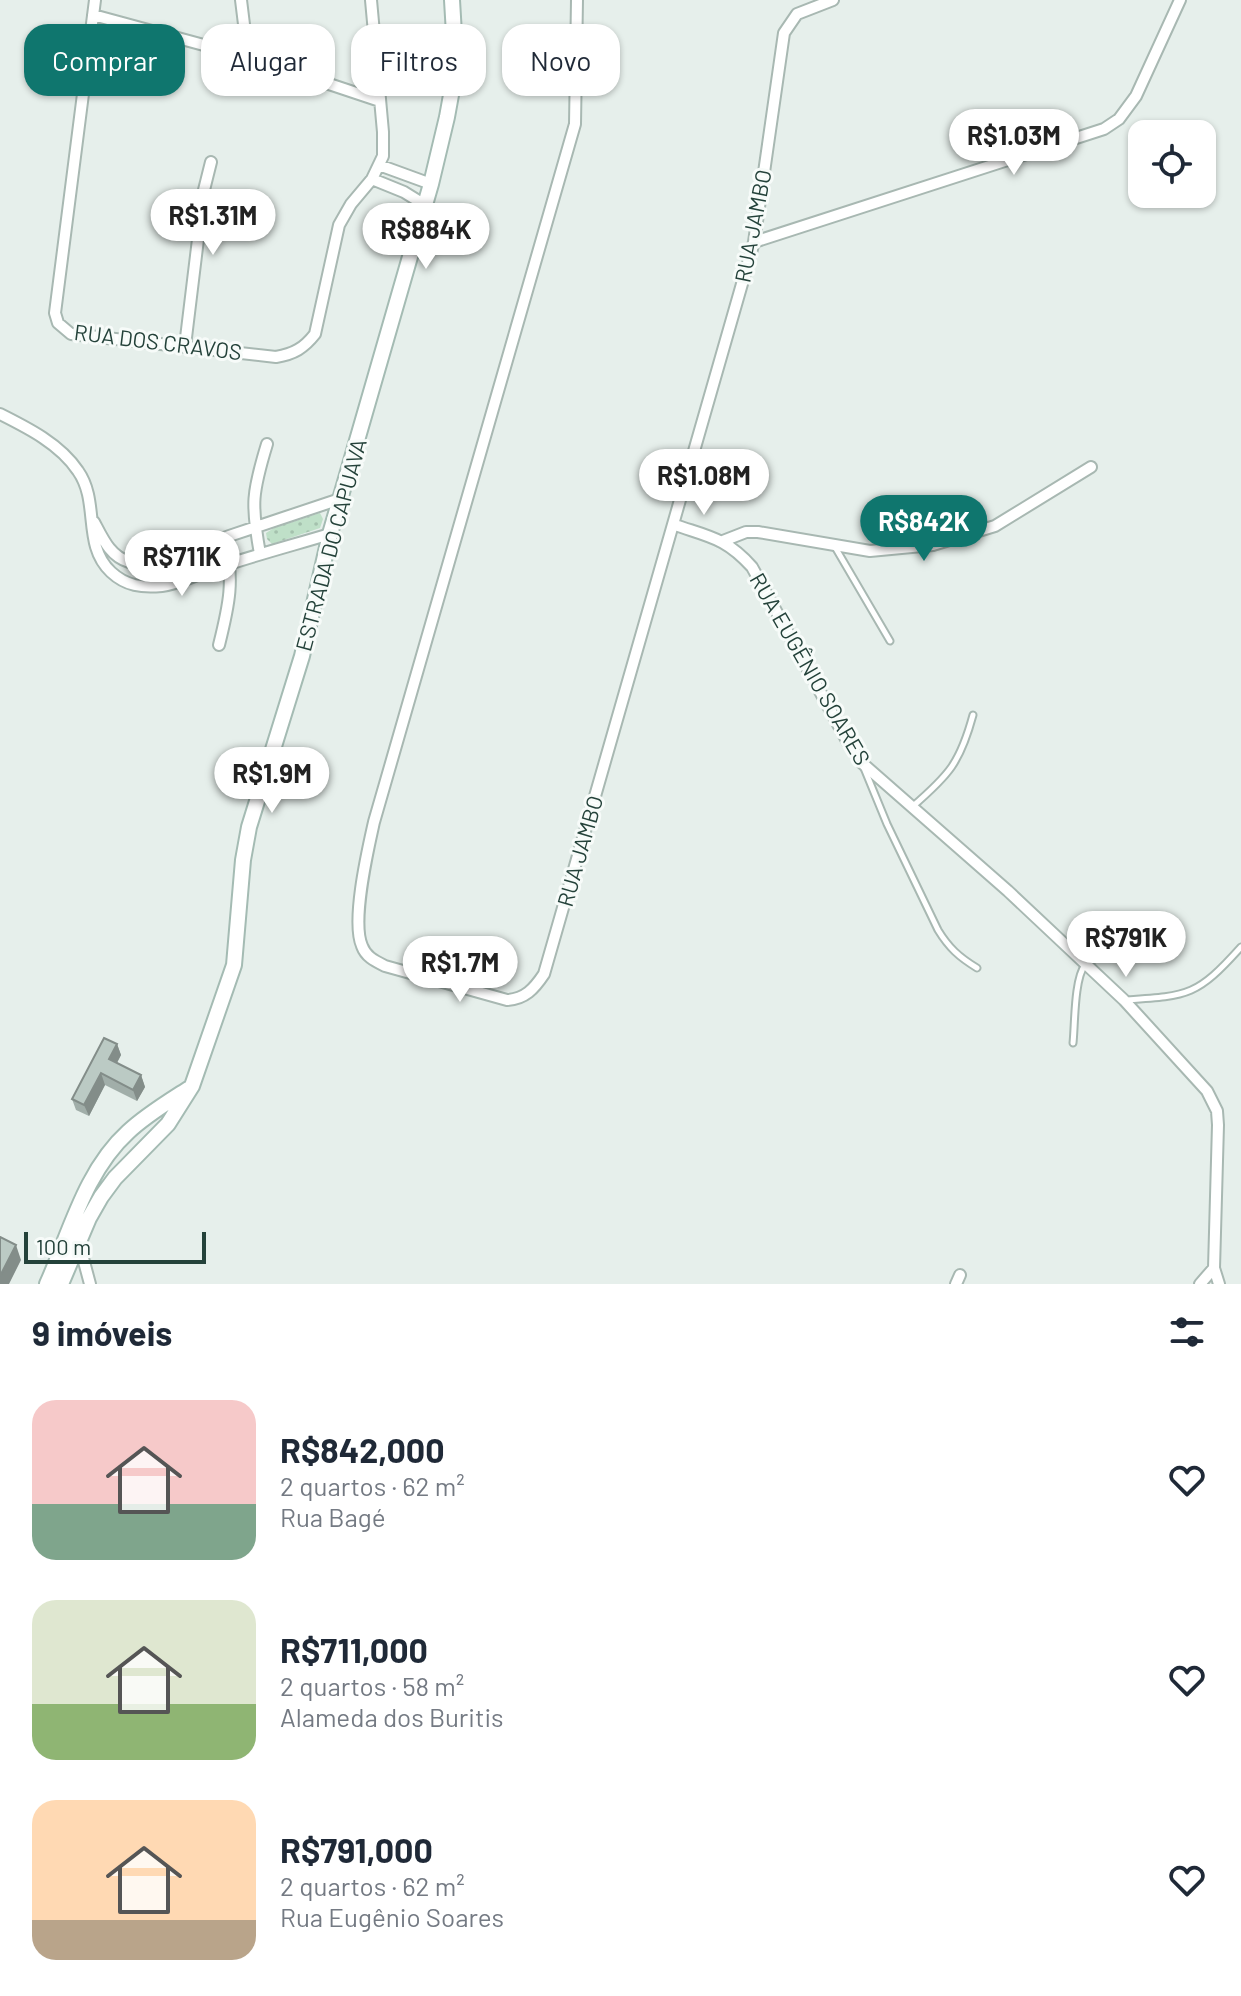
<!DOCTYPE html>
<html lang="pt">
<head>
<meta charset="utf-8">
<style>
  body { margin:0; font-family:Barlow,sans-serif; background:#f2f2f3; color:#1f2937; height:100vh; display:flex; flex-direction:column; font-size:30px; white-space:nowrap }
  * { box-sizing:border-box; margin:0 }
  p { font-size:26px; color:#747a83 }
  .icon { flex:none; width:44px; height:44px; fill:none; stroke:currentColor; stroke-width:2; stroke-linecap:round; stroke-linejoin:round }
  .map { position:relative; height:1284px; overflow:hidden }
  .panel { display:flex; flex-direction:column; background:#fff; flex:1 }
  .panel>* { flex:none }
  .hud { position:absolute; left:24px; top:24px; width:800px; height:72px; display:flex; gap:16px }
  .controls { position:absolute; left:1128px; top:120px; display:grid; gap:16px }
  .controls a { display:grid; place-items:center; width:88px; height:88px; border-radius:16px; background:#fff; box-shadow:0 2px 6px #0004; font-size:40px }
  .scale { position:absolute; left:24px; bottom:20px; width:182px; box-sizing:border-box; padding-left:8px; border:4px solid #24423a; border-top:0; font-size:22px; line-height:28px; white-space:nowrap; color:#24423a; -webkit-text-stroke:6px #f7fbf9; paint-order:stroke }
  .price { position:absolute; translate:-50% -68px; padding:0 18px; border-radius:28px; background:#fff; color:#222; font-size:26px; line-height:52px; filter:drop-shadow(0 2px 4px #0008) }
  .price::after { content:''; position:absolute; left:50%; top:48px; width:24px; height:18px; margin-left:-12px; background:inherit; clip-path:polygon(0 0,100% 0,50% 100%) }
  .price.active { background:#0f766e; color:#fff }
  ul { padding:0; list-style:none }
  li { display:flex; align-items:center; gap:24px; height:200px; padding:0 32px }
  li span { display:grid; place-items:center; flex:none; width:224px; height:160px; border-radius:24px; color:#555 }
  li>.icon { margin-inline-start:auto }
  span .icon { width:96px; height:96px; fill:#fffc; stroke-width:1 }
  li b { font-size:34px }
  h2 { display:flex; justify-content:space-between; align-items:center; height:96px; padding:0 32px; font-size:34px }
  .chip { padding:0 28px; border-radius:24px; background:#fff; box-shadow:0 2px 6px #0004; font-size:28px; line-height:72px }
  .chip.active { background:#0f766e; color:#fff }
  .map>svg:first-child { display:block }
</style>
</head>
<body>
<div class="map">
<svg width="1241" height="1284" viewBox="0 0 1241 1284">
  <defs>
    <pattern id="grass-dots" width="8" height="8" patternUnits="userSpaceOnUse" patternTransform="scale(2)"><rect width="8" height="8" fill="#bfe0c8"/><path d="M2 2h.1M6 6h.1" fill="none" stroke="#a4c1ad" stroke-width="1.8" stroke-linecap="round"/></pattern>
  </defs>
  <rect width="100%" height="100%" fill="#e6efeb"/>
  <path fill="url(#grass-dots)" d="M320 513 323 519 320 528 272 544 267 539 266 533 274 528Z"/>
  <g fill="none" stroke-linecap="round" stroke-linejoin="round">
    <defs>
      <path id="service" d="M835 547 890 641
        M864 768 887 824 938 930C949 948 959 957 977 968
        M912 807C949 775 960 763 973 715
        M1125 1000C1189 996 1197 996 1241 947
        M1073 1043C1075 1025 1074 979 1085 965 1094 955 1117 955 1129 953"/>
      <path id="minor" d="M95 0 55 313 58 323 71 334 276 357C294 354 304 348 315 334L339 225 351 204 372 179 383 156V132L371 0
        M241 0 248 57
        M577 0 575 124 374 822C368 849 351 921 362 946 366 957 375 961 385 966L507 1000C525 999 534 989 544 974L754 242 784 33 797 14 833 0
        M93 15 248 57 380 101
        M379 165 431 184
        M372 179 404 192 425 205
        M754 242 1104 129 1119 119 1136 96 1180 0
        M185 346 204 190 211 162
        M0 414C28 428 60 444 78 471 100 502 82 545 111 572 126 586 142 588 162 586 178 584 193 576 208 571 248 557 290 546 330 534
        M94 522C103 539 110 556 129 562 161 573 200 546 229 536 266 524 303 511 340 499
        M675 525C710 537 726 538 752 567L846 739 862 763 1008 891 1124 1000 1207 1091 1217 1111 1218 1125 1214 1268 1219 1284
        M723 541 746 532H758L870 551 933 545 995 526 1091 467
        M202 547 208 571
        M260 554C251 504 252 493 267 444
        M219 645C229 605 235 579 224 538
        M79 1243 90 1284
        M956 1284 960 1275
        M1200 1284 1214 1268"/>
      <path id="secondary" d="M47 1284C70 1233 85 1171 128 1132 146 1115 168 1102 188 1089
        M61 1284 89 1218 101 1197 115 1178 168 1124 192 1086 234 965 243 860 249 827 302 656 330 534 431 184 447 117 453 84 454 34 452 0"/>
    </defs>
    <use href="#service" stroke="#a8b8b2" stroke-width="9"/>
    <use href="#minor" stroke="#a8b8b2" stroke-width="14"/>
    <use href="#secondary" stroke="#a4bbb3" stroke-width="18"/>
    <use href="#service" stroke="#fff" stroke-width="5"/>
    <use href="#minor" stroke="#fff" stroke-width="10"/>
    <use href="#secondary" stroke="#fff" stroke-width="14"/>
  </g>
  <path fill="#a1aea9" d="M117 1044 121 1055 117 1063 141 1075 145 1087 137 1101 105 1085 89 1116 76 1110 72 1099Z"/>
  <path fill="#838d89" d="M117 1044 121 1055 113 1070 109 1059Z
    M101 1073 105 1085 89 1116 84 1105Z
    M141 1075 145 1087 137 1101 133 1090Z
    M16 1245 21 1260 9 1284H0V1276Z"/>
  <path fill="#bbcac4" stroke="#838d89" stroke-width="2" d="M104 1038 117 1044 109 1059 141 1075 133 1090 101 1073 84 1105 72 1099Z
    M0 1237 16 1245 0 1276Z"/>
  <g text-anchor="middle" stroke-width="6" stroke-linejoin="round" paint-order="stroke">
    <g font-size="22" fill="#24423a" stroke="#f7fbf9">
      <text transform="translate(753 226) rotate(-79)" y="8">RUA JAMBO</text>
      <text transform="translate(158 342) rotate(7)" y="8">RUA DOS CRAVOS</text>
      <text transform="translate(331 545) rotate(-75)" y="8">ESTRADA DO CAPUAVA</text>
      <text transform="translate(810 669) rotate(60)" y="8">RUA EUGÊNIO SOARES</text>
      <text transform="translate(580 851) rotate(-74)" y="8">RUA JAMBO</text>
    </g>
  </g>
</svg>
<div class="controls">
<a><svg class="icon" aria-label="locate" viewBox="0 0 24 24"><circle cx="12" cy="12" r="6"/><path d="M12 2v4M12 18v4M2 12h4M18 12h4"/></svg></a>
</div>
<div class="scale">100 m</div>
<b class="price" style="left:1014px;top:177px">R$1.03M</b>
<b class="price" style="left:213px;top:257px">R$1.31M</b>
<b class="price" style="left:426px;top:271px">R$884K</b>
<b class="price" style="left:704px;top:517px">R$1.08M</b>
<b class="price active" style="left:924px;top:563px">R$842K</b>
<b class="price" style="left:182px;top:598px">R$711K</b>
<b class="price" style="left:272px;top:815px">R$1.9M</b>
<b class="price" style="left:1126px;top:979px">R$791K</b>
<b class="price" style="left:460px;top:1004px">R$1.7M</b>
<div class="hud">
<a class="chip active">Comprar</a>
<a class="chip">Alugar</a>
<a class="chip">Filtros</a>
<a class="chip">Novo</a>
</div>
</div>
<section class="panel">
<h2>9 imóveis<svg class="icon" aria-label="filters" viewBox="0 0 24 24"><path d="M4 7h16M4 17h16"/><circle cx="9" cy="7" r="2"/><circle cx="15" cy="17" r="2"/></svg></h2>
<ul>
<li><span style="background:linear-gradient(#f6c9c9 65%,#7fa58c 0)"><svg class="icon" aria-label="home" viewBox="0 0 24 24"><path d="M3 11l9-7 9 7M6 9v11h12V9"/></svg></span><div><b>R$842,000</b><p>2 quartos · 62 m²</p><p>Rua Bagé</p></div><svg class="icon" aria-label="heart" viewBox="0 0 24 24"><path d="M12 20l-8-8c-3-5 5-10 8-4 3-6 11-1 8 4z"/></svg></li>
<li><span style="background:linear-gradient(#dfe7d0 65%,#8fb573 0)"><svg class="icon" aria-label="home" viewBox="0 0 24 24"><path d="M3 11l9-7 9 7M6 9v11h12V9"/></svg></span><div><b>R$711,000</b><p>2 quartos · 58 m²</p><p>Alameda dos Buritis</p></div><svg class="icon" aria-label="heart" viewBox="0 0 24 24"><path d="M12 20l-8-8c-3-5 5-10 8-4 3-6 11-1 8 4z"/></svg></li>
<li><span style="background:linear-gradient(#ffd9b3 75%,#b9a48a 0)"><svg class="icon" aria-label="home" viewBox="0 0 24 24"><path d="M3 11l9-7 9 7M6 9v11h12V9"/></svg></span><div><b>R$791,000</b><p>2 quartos · 62 m²</p><p>Rua Eugênio Soares</p></div><svg class="icon" aria-label="heart" viewBox="0 0 24 24"><path d="M12 20l-8-8c-3-5 5-10 8-4 3-6 11-1 8 4z"/></svg></li>
</ul>
</section>
</body>
</html>
